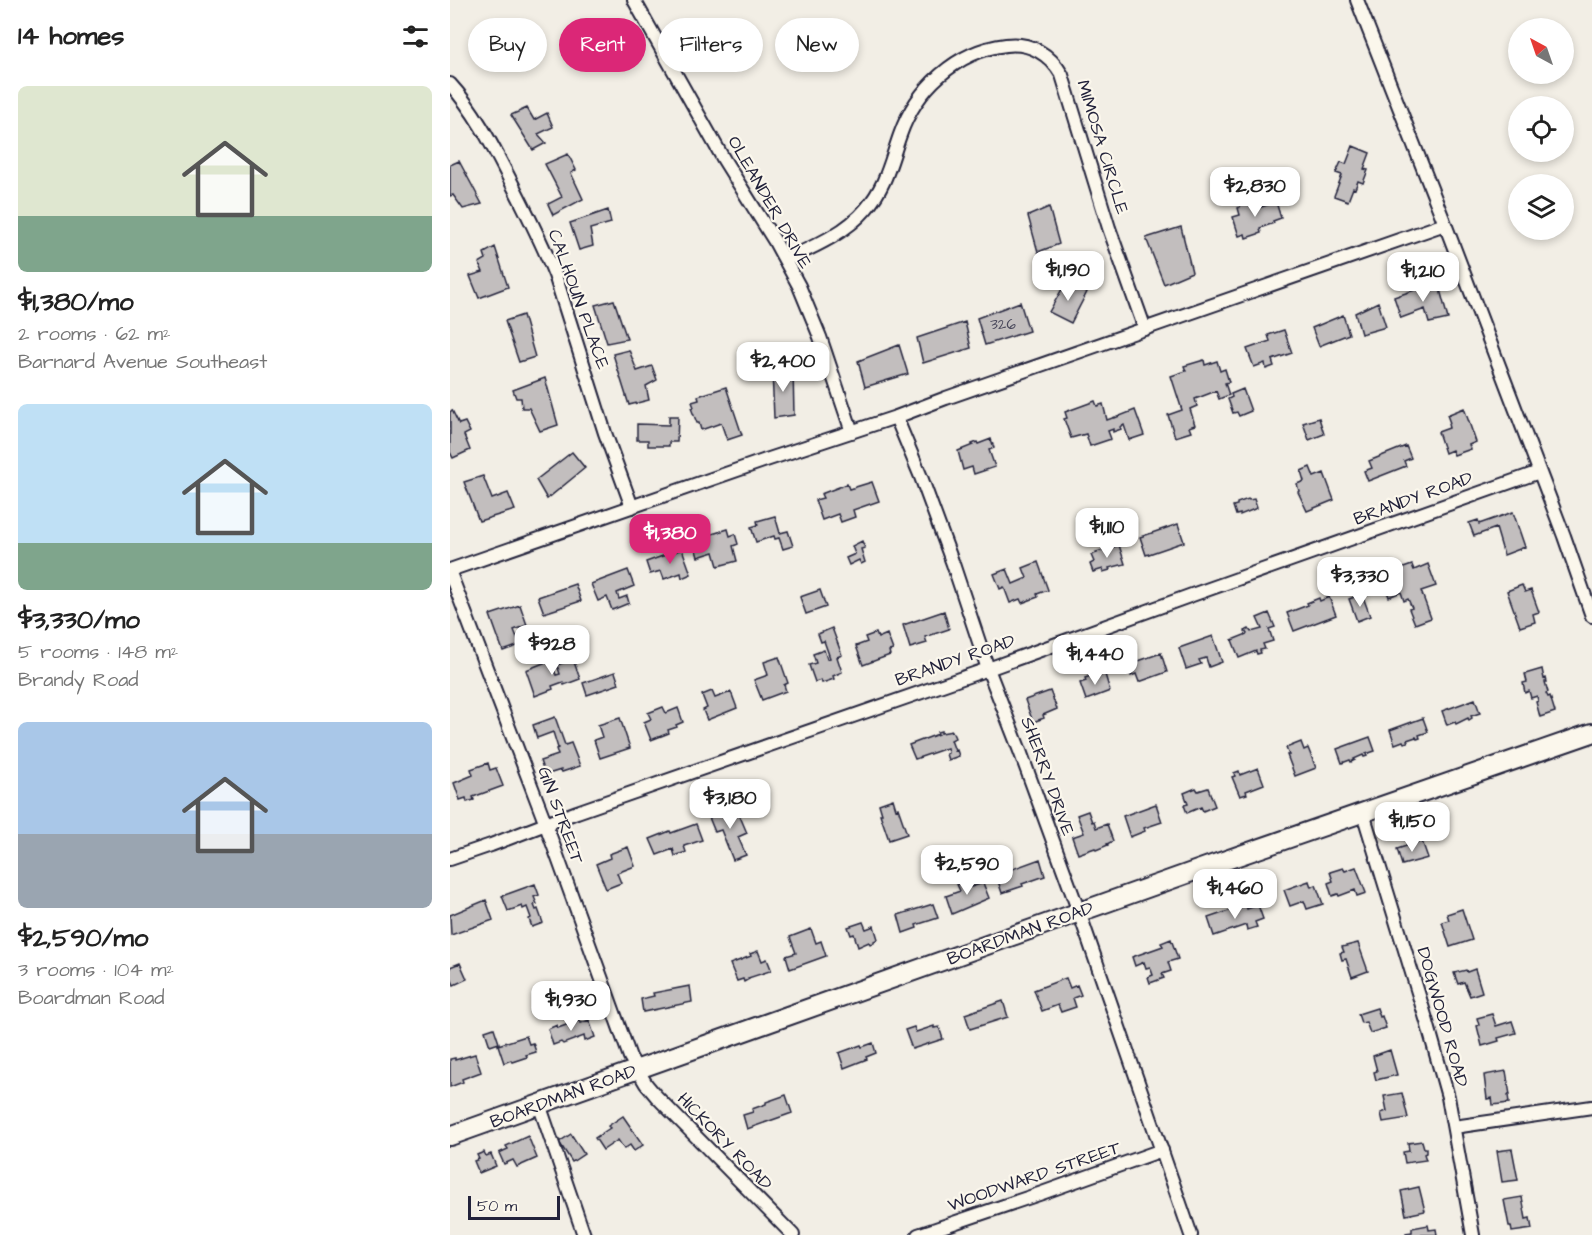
<!DOCTYPE html>
<html lang="en">
<head>
<meta charset="utf-8">
<style>
  body { margin:0; font-family:"Architects Daughter",sans-serif; background:#f2f2f2; color:#222; height:100vh; display:flex; flex-direction:column; font-size:22px; white-space:nowrap }
  * { box-sizing:border-box; margin:0 }
  p { font-size:20px; color:#767676 }
  .icon { flex:none; width:33px; height:33px; fill:none; stroke:currentColor; stroke-width:2; stroke-linecap:round; stroke-linejoin:round }
  .map { position:relative; flex:1; overflow:hidden }
  .sheet { display:flex; flex-direction:column; background:#fff; width:450px }
  .sheet>* { flex:none }
  .banner { position:absolute; left:18px; top:18px; width:570px; height:54px; display:flex; gap:12px }
  .needle { width:39px; rotate:320deg }
  .controls { position:absolute; left:1058px; top:18px; display:grid; gap:12px }
  .controls a { display:grid; place-items:center; width:66px; height:66px; border-radius:50%; background:#fff; box-shadow:0 3px 9px #0003; font-size:30px }
  .scale { position:absolute; left:18px; bottom:15px; width:92px; box-sizing:border-box; padding-left:6px; border:3px solid #22223b; border-top:0; font-size:16px; line-height:21px; white-space:nowrap; color:#22223b; -webkit-text-stroke:4px #fbf7ec; paint-order:stroke }
  .price { position:absolute; translate:-50% -51px; padding:0 14px; border-radius:12px; background:#fff; color:#222; font-size:20px; line-height:39px; filter:drop-shadow(0 2px 3px #0008) }
  .price::after { content:''; position:absolute; left:50%; top:36px; width:18px; height:14px; margin-left:-9px; background:inherit; clip-path:polygon(0 0,100% 0,50% 100%) }
  .price.selected { background:#db2777; color:#fff }
  ul { padding:0; list-style:none }
  li { display:grid; align-content:center; gap:12px; height:318px; padding:0 18px }
  li span { display:grid; place-items:center; height:186px; border-radius:9px; color:#555 }
  li>.icon { margin-inline-start:auto }
  span .icon { width:108px; height:108px; fill:#fffc; stroke-width:1 }
  li b { font-size:26px }
  h2 { display:flex; justify-content:space-between; align-items:center; height:72px; padding:0 18px; font-size:26px }
  .pill { padding:0 21px; border-radius:27px; background:#fff; box-shadow:0 3px 9px #0003; font-size:21px; line-height:54px }
  .pill.selected { background:#db2777; color:#fff }
  main { display:flex; flex:1; min-height:0 }
  .map>svg:first-child { display:block }
</style>
</head>
<body>
<main>
<section class="sheet">
<h2>14 homes<svg class="icon" aria-label="filters" viewBox="0 0 24 24"><path d="M4 7h16M4 17h16"/><circle cx="9" cy="7" r="2"/><circle cx="15" cy="17" r="2"/></svg></h2>
<ul>
<li><span style="background:linear-gradient(#dfe7d0 70%,#7fa58c 0)"><svg class="icon" aria-label="home" viewBox="0 0 24 24"><path d="M3 11l9-7 9 7M6 9v11h12V9"/></svg></span><div><b>$1,380/mo</b><p>2 rooms · 62 m²</p><p>Barnard Avenue Southeast</p></div></li>
<li><span style="background:linear-gradient(#bfe0f5 75%,#7fa58c 0)"><svg class="icon" aria-label="home" viewBox="0 0 24 24"><path d="M3 11l9-7 9 7M6 9v11h12V9"/></svg></span><div><b>$3,330/mo</b><p>5 rooms · 148 m²</p><p>Brandy Road</p></div></li>
<li><span style="background:linear-gradient(#a9c7e8 60%,#9aa5b1 0)"><svg class="icon" aria-label="home" viewBox="0 0 24 24"><path d="M3 11l9-7 9 7M6 9v11h12V9"/></svg></span><div><b>$2,590/mo</b><p>3 rooms · 104 m²</p><p>Boardman Road</p></div></li>
</ul>
</section>
<div class="map">
<svg width="1142" height="1235" viewBox="0 0 1142 1235">
  <rect width="100%" height="100%" fill="#f2eee5"/>
  <filter id="ink" filterUnits="userSpaceOnUse"><feTurbulence type="fractalNoise" baseFrequency=".0167" numOctaves="2"/><feDisplacementMap in="SourceGraphic" scale="12" xChannelSelector="R" yChannelSelector="G"/><feConvolveMatrix kernelMatrix="1 2 1 2 8 2 1 2 1" color-interpolation-filters="sRGB"/></filter>
  <g filter="url(#ink)">
    <path fill="#c2bebe" stroke="#22223b" stroke-width="1.5" d="M77 108 84 120 97 113 103 127 88 134 96 143 83 150 61 115Z
      M903 146 920 153 914 169 918 170 913 183 908 181 905 189 903 188 898 201 884 196 892 175 886 173 891 162 896 164Z
      M118 154 126 170 121 173 133 199 103 215 98 204 112 197 95 164Z
      M9 161 32 204 13 209 3 195 0 196V165Z
      M798 197 800 203H803L805 209 826 202 831 218 823 221 824 223 810 228 811 233 796 238 795 234 789 236 783 217 790 215 788 208 790 207 788 200Z
      M599 207 609 244 588 252 578 216Z
      M158 210 161 223 140 229 143 246 129 250 120 223Z
      M731 227 742 272 714 284 696 238Z
      M45 247 58 287 29 298 20 276 33 272 29 263 36 259 34 253Z
      M616 282 637 292 621 323 599 312Z
      M988 282 998 319 979 323 975 309 951 318 944 297Z
      M164 300 177 339 157 343 145 305Z
      M570 302 579 331 535 345 527 318Z
      M928 302 936 327 911 334 905 313Z
      M73 315 85 357 69 362 55 321Z
      M893 315 899 334 869 346 862 328Z
      M515 322 521 348 473 363 467 338Z
      M834 330 842 353 822 360 824 366 816 369 815 363 804 367 797 349 820 341 818 335Z
      M449 345 458 374 415 387 408 361Z
      M179 350 187 371 202 366 207 380 196 386 199 400 179 405 163 354Z
      M754 360 755 365 767 361 770 371 775 369 779 382 775 383 779 395 769 399 766 391 745 399 747 406 740 409 745 425 739 427 741 432 725 437 718 415 732 410 721 376 736 371 734 366Z
      M322 369 343 371 344 415 324 418Z
      M95 378 108 425 90 431 79 408H72L71 398H66L63 390Z
      M276 387 292 435 277 440 271 423 251 430 249 423H247L241 408 244 407 242 402 249 400 248 396Z
      M793 389 801 411 789 416 787 412 783 413 778 399 782 397 781 394Z
      M645 401 647 406 653 404 657 420 665 417V418L685 410 694 435 679 440 674 425 670 427 671 429 663 432V429L658 431 661 439 640 446 636 434 621 438 614 419 617 418 615 412Z
      M1014 408 1026 442 1019 445 1021 449 1004 455 1002 450 995 453 988 432 999 428 998 424 1000 423 997 415Z
      M2 410 9 424 15 422 20 432 14 435 20 450 3 458 0 452V412Z
      M219 416H228L227 442H219V446H198V440H187V424L219 425Z
      M869 418 874 434 859 440 853 423Z
      M541 439 544 448 539 450 545 467 524 474 522 467 513 470 508 451 523 445 522 444 527 442 528 444Z
      M956 446 961 458 954 461 956 466 918 481 914 471 922 468 919 461Z
      M122 452 135 468 97 499 86 480Z
      M860 467 864 477 874 473 884 500 857 511 848 492 849 491 847 484 854 481 851 471Z
      M33 476 42 499 58 493 65 510 29 521 14 482Z
      M422 482 429 501 403 510 405 517 391 522 388 514 372 520 365 500 373 498 371 494 397 484 399 489Z
      M798 499 799 500 804 499 807 508 790 515V514L786 515 783 506 787 505V503Z
      M1063 512 1075 547 1054 555 1046 528 1024 536 1019 523 1028 520 1029 524Z
      M325 516 330 533 338 531 343 546 333 549 329 538 325 539 324 536 306 542 301 527 308 525 307 521Z
      M728 524 734 542 696 555 690 537Z
      M278 529 280 536 285 534 288 544 283 546 287 561 268 566 264 552 248 557 243 540Z
      M412 541 415 548 411 549 415 562 411 564 409 560 399 565 396 558 405 554 402 546Z
      M669 545 675 564 659 568 660 570 653 572V569L643 572 640 564 644 562 641 555 647 553 646 552Z
      M232 549 241 574 232 578 231 573 214 579 211 571 200 574 196 562Z
      M588 562 598 590 587 594 588 597 572 603 570 599 560 603 554 587 550 589 544 574 557 569 563 584 577 578 573 568Z
      M978 564 986 586 971 591 981 618 965 624 959 609 962 608 958 599 954 601 951 592 939 597 934 583 948 578 945 571 962 565 964 570Z
      M178 570 184 586 167 593 169 599 177 596 179 603 162 610 157 597 148 601 141 584Z
      M125 584 131 601 94 613 88 597Z
      M1072 585 1075 592 1081 590 1089 612 1083 614 1085 622 1070 627 1057 591Z
      M370 590 376 607 356 614 350 597Z
      M912 594 920 616 907 621 899 599Z
      M879 597 886 615 844 631 837 613 858 605 857 603 869 598 870 601Z
      M70 605 77 625 64 630 70 645 53 651 40 615Z
      M494 611 499 629 475 637 477 643 460 648 453 625Z
      M819 613 825 627 819 629 823 641 813 644 815 649 810 650 811 653 807 654 806 651 789 658 782 640 797 634 795 631 799 629 801 632 812 629 807 618Z
      M382 628 392 655 387 657 392 672 383 676 384 679 372 683 371 680 365 682 359 665 366 663 363 654 374 650 377 659 380 658 374 641 371 642 368 634Z
      M426 633 428 638 437 634 443 650 439 651 440 655 413 665 406 646 417 642 415 637Z
      M763 636 772 662 759 667 756 658 749 660 751 664 736 669 729 648Z
      M711 653 717 672 689 682 686 674 681 676 677 665Z
      M329 657 338 683 334 685 336 691 312 700 304 680 318 675 314 662Z
      M123 659 130 679 114 685 113 682 102 686 103 689 85 696 76 670 101 660 106 675 110 674 107 665Z
      M1092 669 1094 679 1096 678 1097 682H1095L1098 692 1096 693 1098 697 1100 696 1105 712 1090 717 1086 702 1088 701 1087 696 1081 698 1079 691 1075 693 1073 683 1077 682 1075 674Z
      M654 671 660 691 636 700 630 683 636 681 635 678Z
      M165 672 169 684 137 695 133 683Z
      M262 691 265 698 281 692 287 708 257 720 253 710 257 708 252 695Z
      M600 691 607 709 593 715 594 718 583 722 575 700Z
      M1025 699 1030 713 1021 716 1022 718 1019 720 1018 718 1006 724 1005 722 997 725 992 711Z
      M213 707 216 713 228 708 233 722 226 725 227 727 218 730 219 733 201 740 194 722 201 719 198 713Z
      M105 717 115 745 121 743 130 766 112 772 111 770 95 775 90 761 108 755 106 749 108 748 103 732 87 738 83 725Z
      M170 718 180 748 150 758 144 740 152 737 148 725Z
      M973 718 978 732 969 735 970 738 967 739 966 737 957 740 958 742 954 743 953 741 945 744 940 730Z
      M491 731V733L502 731 505 738 501 740 505 751 507 750 509 756 498 760 496 754 498 753 497 748 465 759 459 745 488 734 487 732Z
      M920 737 925 751 916 754 917 756 914 757 913 755 904 759 905 760 901 762 900 760 892 763 887 749Z
      M851 742 854 750 858 748 866 768 845 776 837 755H839L836 748Z
      M38 763 40 770 46 768 53 786 23 797 24 800 17 802 16 798 10 800 4 783 23 775 21 769Z
      M808 768 814 784 796 791 797 794 790 796 782 777 785 776 784 773 789 771 790 775Z
      M746 788 748 791 758 788 765 806 753 811 751 807 737 813 734 805 738 804 734 793Z
      M443 799 446 809 448 808 457 834 439 840 430 814H432L429 804Z
      M706 804 712 822 694 828 695 831 680 837 673 816Z
      M286 807 297 833 288 837 296 855 283 860 271 830 265 832 258 815 268 811 269 814Z
      M638 811 642 822 644 821 646 828 657 824 663 841 657 844 658 845 646 850 645 848 628 854 622 837 634 833 627 815Z
      M246 824 252 840 234 846 236 852 225 856 223 849 207 855 200 839 220 831 221 833Z
      M972 841 978 858 952 865 947 849Z
      M178 847 185 866 167 873 171 883 156 889 146 864 160 858 159 854Z
      M590 859 595 876 572 884 573 886 552 893 546 875Z
      M906 867 916 893 907 896 905 890 889 896 888 894 882 896 878 883 883 881 880 872 893 868 895 871Z
      M518 878 521 887 533 883 539 898 502 914 496 896 510 891 506 882Z
      M859 881 861 887 866 885 873 904 857 909 854 901 840 906 834 890Z
      M85 884 89 895 84 897 87 904 84 905 86 910 88 909 93 923 82 927 79 919 81 918 77 907 73 909 72 906 58 911 52 896Z
      M36 900 43 920 1 935 0 915Z
      M483 904 488 918 466 925 467 928 453 933 448 915Z
      M796 905 797 909 808 905 813 919 805 922 807 927 797 930 796 925 764 936 758 918Z
      M1012 909 1022 940 1000 947 992 922 999 920 997 914Z
      M413 922 416 929 424 926 428 939 424 941V943L420 944 419 942 408 947 404 934 401 935 398 927Z
      M361 929 366 943 371 941 376 956 340 969 336 956 346 953 340 937Z
      M721 939 728 959 718 962 721 971 712 974 714 978 700 983 698 977 703 975 700 967 696 968 694 962 685 966 682 957 713 946 711 943Z
      M908 943 918 971 902 977 896 959 892 960 890 953 894 952 892 947Z
      M308 951 312 961 317 959 321 969 320 971 298 978 299 979 294 982 293 979 287 981 280 964 301 956 300 954Z
      M10 963 17 979 4 985 0 976V967Z
      M1025 969 1032 992 1020 996 1014 982 1008 984 1004 973 1016 970 1017 972Z
      M616 978 620 988 627 985 631 995 623 998 626 1007 611 1012 608 1005 592 1011 584 990Z
      M240 986 242 1002 193 1012 191 999 204 996 203 993Z
      M553 1001 558 1017 520 1029 515 1014Z
      M927 1008 930 1017 932 1016 936 1028 920 1033 916 1022 911 1023 908 1014Z
      M1042 1014 1046 1026 1062 1021 1066 1033 1048 1038 1049 1041 1032 1046 1027 1026 1029 1025 1027 1018Z
      M130 1020 131 1023 139 1020 145 1037 135 1041 134 1036 113 1044 111 1042 103 1045 98 1029 107 1025 108 1028Z
      M484 1026V1028L489 1027 493 1039 462 1049 455 1030 464 1027 466 1032Z
      M44 1028 49 1043 40 1046 35 1031Z
      M76 1036 79 1044 83 1043 86 1052 76 1055 77 1057 62 1062 61 1060 54 1063 48 1045Z
      M423 1043 426 1053 416 1057 417 1059 394 1068 389 1053 411 1045 412 1047Z
      M940 1050 947 1075 926 1080 924 1072 927 1071 923 1056Z
      M25 1054 31 1072 12 1079 13 1082 0 1087V1059L5 1058V1060Z
      M1056 1071 1060 1095H1058L1059 1103 1043 1105 1042 1098 1037 1099 1034 1075Z
      M952 1093 958 1118 933 1122 931 1113 937 1111 934 1096Z
      M336 1095 342 1113 297 1129 293 1115 303 1112 302 1109 316 1104V1102Z
      M173 1116 193 1145 184 1151 180 1145 174 1149 168 1140 153 1150 145 1138 160 1128 158 1126Z
      M121 1134 134 1154 122 1162 109 1142Z
      M78 1136 87 1158 67 1167 63 1160 54 1164 49 1153 58 1149 56 1146Z
      M972 1141 974 1148H976V1153L974 1154 976 1160 955 1163 953 1152 959 1151 958 1143Z
      M1062 1149 1068 1180 1052 1182 1047 1151Z
      M34 1152 36 1156 41 1154 46 1166 29 1173 24 1161 29 1159 27 1155Z
      M969 1187 975 1211 956 1215 951 1191Z
      M1072 1197 1076 1219 1080 1218 1082 1229 1062 1232 1061 1226H1059L1054 1200Z
      M978 1225 979 1230 986 1229 987 1235H956V1233L962 1232V1228Z"/>
    <g fill="none" stroke-linecap="round" stroke-linejoin="round">
      <defs>
        <path id="street" d="M184 0 274 160 324 240 349 286 370 337 402 432
          M907 0 995 224 1114 536 1142 616
          M0 84C24 110 41 143 57 174 74 207 91 240 105 275L155 433 182 507
          M335 260C363 247 396 233 416 209 436 186 440 163 450 135 466 89 506 51 556 45 580 42 600 54 612 75L659 228 695 329
          M446 417 471 477 503 564 538 669 570 751 629 912 741 1235
          M0 570 316 460 446 417 496 398 995 224
          M0 573 92 814 180 1057 196 1084 206 1096 343 1235
          M913 813 977 1022 998 1097 1023 1235
          M0 859 41 845 127 812 538 669 742 595 1089 472
          M89 1104 134 1235
          M1004 1127 1142 1107
          M468 1235 592 1193 712 1150"/>
        <path id="secondary" d="M0 1136 756 867 1142 733"/>
      </defs>
      <use href="#street" stroke="#22223b" stroke-width="16"/>
      <use href="#secondary" stroke="#22223b" stroke-width="22"/>
      <use href="#street" stroke="#fbf7ec" stroke-width="12"/>
      <use href="#secondary" stroke="#fbf7ec" stroke-width="18"/>
    </g>
  </g>
  <g text-anchor="middle" stroke-width="4.5" stroke-linejoin="round" paint-order="stroke">
    <g font-size="15" fill="#4a495c">
      <text x="553" y="329">326</text>
    </g>
    <g font-size="18" fill="#22223b" stroke="#fbf7ec">
      <text transform="translate(653 147) rotate(73)" y="6">MIMOSA CIRCLE</text>
      <text transform="translate(320 202) rotate(60)" y="6">OLEANDER DRIVE</text>
      <text transform="translate(129 299) rotate(70)" y="6">CALHOUN PLACE</text>
      <text transform="translate(963 498) rotate(-20)" y="6">BRANDY ROAD</text>
      <text transform="translate(505 660) rotate(-19)" y="6">BRANDY ROAD</text>
      <text transform="translate(598 776) rotate(70)" y="6">SHERRY DRIVE</text>
      <text transform="translate(111 815) rotate(70)" y="6">GIN STREET</text>
      <text transform="translate(570 933) rotate(-20)" y="6">BOARDMAN ROAD</text>
      <text transform="translate(993 1017) rotate(74)" y="6">DOGWOOD ROAD</text>
      <text transform="translate(113 1096) rotate(-20)" y="6">BOARDMAN ROAD</text>
      <text transform="translate(275 1141) rotate(46)" y="6">HICKORY ROAD</text>
      <text transform="translate(584 1176) rotate(-19)" y="6">WOODWARD STREET</text>
    </g>
  </g>
</svg>
<div class="controls">
<a><svg class="needle" viewBox="-14 -14 28 28"><path d="M0-13l5 13h-10z" fill="#e53935"/><path d="M0 13l5-13h-10z" fill="#767676"/></svg></a>
<a><svg class="icon" aria-label="locate" viewBox="0 0 24 24"><circle cx="12" cy="12" r="6"/><path d="M12 2v4M12 18v4M2 12h4M18 12h4"/></svg></a>
<a><svg class="icon" aria-label="layers" viewBox="0 0 24 24"><path d="M12 4l9 5-9 5-9-5zM3 14l9 5 9-5"/></svg></a>
</div>
<div class="scale">50 m</div>
<b class="price" style="left:805px;top:218px">$2,830</b>
<b class="price" style="left:618px;top:302px">$1,190</b>
<b class="price" style="left:973px;top:303px">$1,210</b>
<b class="price" style="left:333px;top:393px">$2,400</b>
<b class="price" style="left:657px;top:559px">$1,110</b>
<b class="price selected" style="left:220px;top:565px">$1,380</b>
<b class="price" style="left:910px;top:608px">$3,330</b>
<b class="price" style="left:102px;top:676px">$928</b>
<b class="price" style="left:645px;top:686px">$1,440</b>
<b class="price" style="left:280px;top:830px">$3,180</b>
<b class="price" style="left:962px;top:853px">$1,150</b>
<b class="price" style="left:517px;top:896px">$2,590</b>
<b class="price" style="left:785px;top:920px">$1,460</b>
<b class="price" style="left:121px;top:1032px">$1,930</b>
<div class="banner">
<a class="pill">Buy</a>
<a class="pill selected">Rent</a>
<a class="pill">Filters</a>
<a class="pill">New</a>
</div>
</div>
</main>
</body>
</html>
